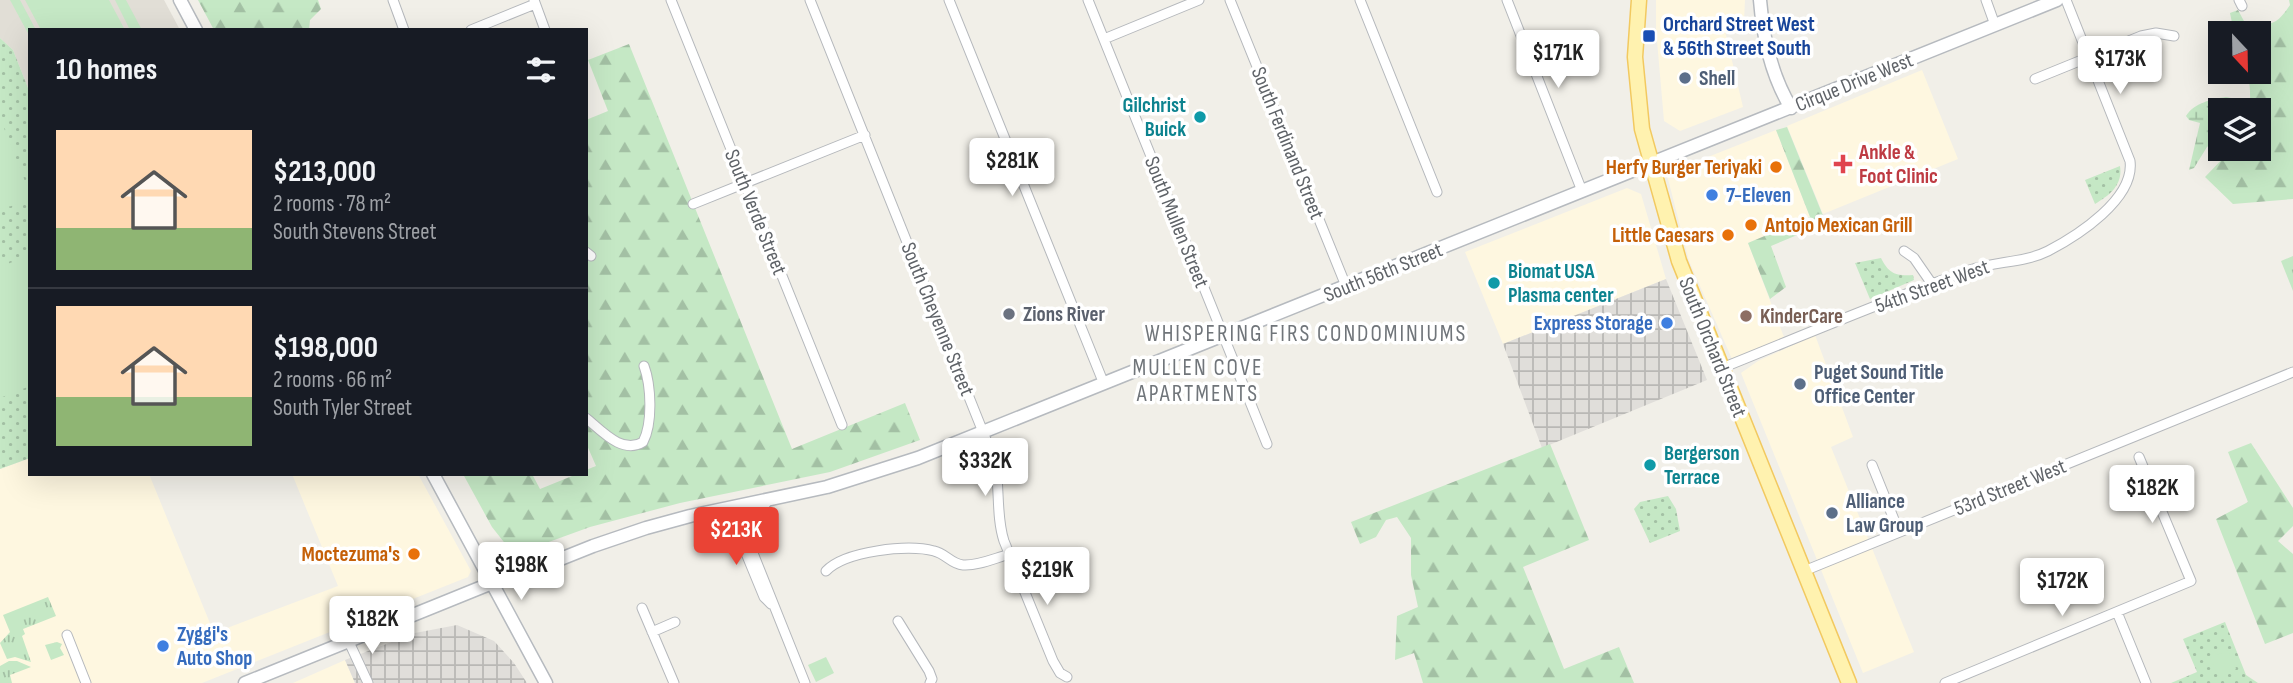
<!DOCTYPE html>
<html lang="en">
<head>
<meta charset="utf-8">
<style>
  body { margin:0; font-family:"Sofia Sans Condensed",sans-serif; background:#20242c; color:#f1f3f6; height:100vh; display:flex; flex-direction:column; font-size:26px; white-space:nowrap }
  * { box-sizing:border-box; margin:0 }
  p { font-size:23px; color:#9ea1a6 }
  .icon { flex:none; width:38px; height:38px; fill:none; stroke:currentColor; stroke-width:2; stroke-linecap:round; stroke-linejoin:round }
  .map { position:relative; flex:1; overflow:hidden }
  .panel { position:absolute; left:28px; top:28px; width:560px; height:448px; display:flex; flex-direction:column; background:#171b24; border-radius:0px; box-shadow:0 7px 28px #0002 }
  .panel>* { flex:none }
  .needle { width:46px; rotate:158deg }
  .buttons { position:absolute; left:2208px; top:21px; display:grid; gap:14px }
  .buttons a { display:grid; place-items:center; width:63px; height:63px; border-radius:0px; background:#171b24; box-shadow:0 7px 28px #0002; font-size:35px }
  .price { position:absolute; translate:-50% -60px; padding:0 16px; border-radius:7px; background:#fff; color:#222; font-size:23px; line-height:46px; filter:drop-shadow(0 2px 4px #0008) }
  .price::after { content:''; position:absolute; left:50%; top:42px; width:21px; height:16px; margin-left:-10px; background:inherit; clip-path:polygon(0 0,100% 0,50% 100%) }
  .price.selected { background:#ea4335; color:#fff }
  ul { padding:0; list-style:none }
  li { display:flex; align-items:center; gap:21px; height:175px; padding:0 28px }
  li+li { border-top:2px solid #363941 }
  li span { display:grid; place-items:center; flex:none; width:196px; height:140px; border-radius:0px; color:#555 }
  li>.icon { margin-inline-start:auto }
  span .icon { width:84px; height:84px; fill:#fffc; stroke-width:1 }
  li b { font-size:30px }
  h2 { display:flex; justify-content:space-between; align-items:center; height:84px; padding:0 28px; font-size:30px }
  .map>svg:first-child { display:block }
</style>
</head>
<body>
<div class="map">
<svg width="2293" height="683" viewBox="0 0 2293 683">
  <defs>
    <pattern id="industrial-grid" width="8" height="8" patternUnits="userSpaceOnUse" patternTransform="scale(1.75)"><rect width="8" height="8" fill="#e0deda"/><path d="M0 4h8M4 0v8" fill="none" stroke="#b9b8b5"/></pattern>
    <pattern id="grass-tufts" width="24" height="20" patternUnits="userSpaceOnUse" patternTransform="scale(1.75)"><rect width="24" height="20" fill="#c5e8c5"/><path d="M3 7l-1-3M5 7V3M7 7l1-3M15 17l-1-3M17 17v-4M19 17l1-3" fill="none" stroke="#a3c0a4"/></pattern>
    <pattern id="forest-firs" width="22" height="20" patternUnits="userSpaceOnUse" patternTransform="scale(1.75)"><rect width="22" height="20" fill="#c5e8c5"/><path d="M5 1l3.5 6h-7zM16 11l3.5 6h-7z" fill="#a3c0a4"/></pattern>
    <pattern id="wetland-marsh" width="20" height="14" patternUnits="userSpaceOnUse" patternTransform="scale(1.75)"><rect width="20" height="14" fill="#c5e8c5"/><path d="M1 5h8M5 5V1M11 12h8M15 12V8" fill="none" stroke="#a3c0a4"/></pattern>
    <pattern id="park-dots" width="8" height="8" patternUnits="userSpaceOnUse" patternTransform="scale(1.75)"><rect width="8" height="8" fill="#c5e8c5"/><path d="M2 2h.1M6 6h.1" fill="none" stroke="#a3c0a4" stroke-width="1.8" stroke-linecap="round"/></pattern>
  </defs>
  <rect width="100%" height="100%" fill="#f1efe8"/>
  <path fill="#fef7e0" d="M1656 0H1745L1744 22 1725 31 1743 107 1680 131 1664 121 1656 29Z
    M1922 70 1958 159 1823 214 1787 126Z
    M1776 130 1810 217 1748 243 1784 337 1732 359 1689 261 1667 175 1675 170Z
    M1627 188 1641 194 1666 279 1503 344 1465 252Z
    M1815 335 1853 437 1831 447 1914 652 1863 673 1741 373 1758 361Z
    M30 458V474H149L214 633 338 586 292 474H418L471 571 468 577 202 683H0V469Z
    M345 660 355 683H293Z"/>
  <path fill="url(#industrial-grid)" d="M1666 279 1707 380 1542 448 1503 344Z
    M457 625 494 641 514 663 527 683H355L345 660 415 633Z"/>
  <path fill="#e1ded6" d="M0 0H164L180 30H30V93L13 50 0 38Z"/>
  <path fill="url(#grass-tufts)" d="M2293 256V291L2281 261Z
    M48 597 56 616 23 629 25 634 22 636 31 662 15 657 7 659 0 643 10 632 3 615Z
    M57 642 62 644 60 648 64 655 51 660 45 645Z
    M9 661H17L31 667 10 675 12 683H0V666Z"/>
  <path fill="url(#forest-firs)" d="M198 0H318L321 9 310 20 309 30H214Z
    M2289 0H2293V199L2233 204 2205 177 2232 149H2259V110H2251C2249 96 2252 86 2246 72H2259V33H2234L2230 13 2238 10 2245 23C2271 25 2275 27 2290 5Z
    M629 44 792 449 905 403 920 440 830 472 680 503 590 527 524 551 507 546 492 527 463 474H532L540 489 577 474H586V470L596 466 586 443V120L608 111 588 60Z
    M1787 127 1826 223 1771 246 1786 287 1770 299 1748 243 1810 217 1776 130Z
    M2251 443 2293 508V526L2278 541 2293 554V633L2265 644 2216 519 2248 502 2228 452Z
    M1550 444 1589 540 1523 567 1564 669 1619 647 1634 683H1423L1414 653 1395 660 1397 616 1418 607 1411 575V538L1397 517 1386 520 1376 537 1360 544 1351 522Z"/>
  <path fill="url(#wetland-marsh)" d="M2226 97 2236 99 2238 110H2221V136L2207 147 2194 168 2189 170 2200 123 2189 120 2186 116C2194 103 2212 99 2226 97Z"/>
  <path fill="url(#park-dots)" d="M0 38 13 50 30 93V458L0 469Z
    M2120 166C2123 185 2110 195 2095 204L2085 180Z
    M1881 258C1889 274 1896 276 1913 275L1914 280 1870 299 1855 263Z
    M1668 496 1676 509 1680 531 1650 543 1634 509 1640 502Z
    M2225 622 2246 675 2258 683H2171L2197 672 2183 639Z"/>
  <path fill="#c5e8c5" d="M10 0H20L36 30H30V37Z
    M25 0H109L125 30H41Z
    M115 0H126L142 30H130Z
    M0 118 30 194V201L0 209Z
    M30 255V386L0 398V267Z
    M2228 650 2236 669 2219 677 2210 658Z
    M826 657 834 673 816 682 808 665Z"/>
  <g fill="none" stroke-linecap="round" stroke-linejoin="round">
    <defs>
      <path id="street" d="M393 0 404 30
        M534 0 545 30
        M671 0 842 425
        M810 0 995 462C1000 488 996 517 1004 541L1053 661 1060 673 1067 677
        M949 0 1104 384
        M1088 0 1267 444
        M1230 0 1346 286
        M1360 0 1437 192
        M1507 0 1582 191
        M1986 0 1995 25
        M2239 0 2242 6
        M471 30 535 4
        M1104 39 1199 0
        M2035 79 2141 36 2156 33 2174 36
        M693 204 865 135
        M1904 251 1914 258 1932 284
        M586 252 591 256
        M1722 368C1804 335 1886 300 1970 270 1996 261 2024 263 2048 251 2077 236 2135 199 2130 161L2066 0
        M586 418C601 430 622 455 643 442 653 423 651 385 644 366
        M1872 465 1899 532
        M769 499 750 526 749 543 805 683
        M714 511 736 529 764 597 771 604
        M826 571C845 551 908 544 934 551 945 553 951 564 963 565 978 566 995 558 1010 554
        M1804 571 2293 372
        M642 608 674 683
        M2117 612 2146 683
        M898 621 929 671 932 679 930 683
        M652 632 675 622
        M67 635 86 683
        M349 642 368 683
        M1945 683 2191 581 2139 457"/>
      <path id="secondary" d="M180 0 196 30
        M1760 0C1763 38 1771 75 1791 108
        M433 474 546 683
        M245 683 492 583 518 576 593 546 646 528 690 516 827 487 918 458 2057 0"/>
      <path id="primary" d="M1639 0 1635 57 1642 129 1679 261 1849 683"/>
    </defs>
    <use href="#street" stroke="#b5b8bc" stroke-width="11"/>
    <use href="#secondary" stroke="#b6babf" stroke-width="15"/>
    <use href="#primary" stroke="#f2c960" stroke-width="17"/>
    <use href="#street" stroke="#fff" stroke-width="9"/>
    <use href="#secondary" stroke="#fff" stroke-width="12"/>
    <use href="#primary" stroke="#fff2af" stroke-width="14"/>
  </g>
  <rect fill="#1a4fb4" stroke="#fff" stroke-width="2.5" x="1642" y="29" width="14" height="14" rx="3.5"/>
  <g fill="#5c6f8a" stroke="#fff" stroke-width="2.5">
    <circle cx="1685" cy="78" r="7"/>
    <circle cx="1800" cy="384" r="7"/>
    <circle cx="1832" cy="513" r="7"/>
  </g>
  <g fill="#0f9aa8" stroke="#fff" stroke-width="2.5">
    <circle cx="1200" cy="117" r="7"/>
    <circle cx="1494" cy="283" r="7"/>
    <circle cx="1650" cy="465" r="7"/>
  </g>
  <path fill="#e0444e" stroke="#fff" stroke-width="2.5" d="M1839.5 153.5h7v7h7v7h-7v7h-7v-7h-7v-7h7z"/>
  <g fill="#e8710a" stroke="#fff" stroke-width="2.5">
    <circle cx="1776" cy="167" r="7"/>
    <circle cx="1751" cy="225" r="7"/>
    <circle cx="1728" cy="235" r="7"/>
    <circle cx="414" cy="554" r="7"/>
  </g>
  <g fill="#3f7fe0" stroke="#fff" stroke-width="2.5">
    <circle cx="1712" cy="195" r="7"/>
    <circle cx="1667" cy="323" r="7"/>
    <circle cx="163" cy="646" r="7"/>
  </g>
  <circle fill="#6b7280" stroke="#fff" stroke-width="2.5" cx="1009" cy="314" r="7"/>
  <circle fill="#8d6e63" stroke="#fff" stroke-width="2.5" cx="1746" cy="316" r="7"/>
  <g text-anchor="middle" stroke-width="7" stroke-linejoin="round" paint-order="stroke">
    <g font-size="21" font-weight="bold" fill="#164399" stroke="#fff" text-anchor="start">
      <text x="1663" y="31">Orchard Street West<tspan x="1663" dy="24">&amp; 56th Street South</tspan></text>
    </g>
    <g font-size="21" font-weight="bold" fill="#4e5e75" stroke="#fff" text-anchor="start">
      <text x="1699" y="85">Shell</text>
      <text x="1814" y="379">Puget Sound Title<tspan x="1814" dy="24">Office Center</tspan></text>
      <text x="1846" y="508">Alliance<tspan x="1846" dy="24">Law Group</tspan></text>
    </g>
    <g font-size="21" fill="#5f6368" stroke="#fff">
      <text transform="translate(1854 82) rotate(-22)" y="7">Cirque Drive West</text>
      <text transform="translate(1288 143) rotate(68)" y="7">South Ferdinand Street</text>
      <text transform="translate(756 212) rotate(68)" y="7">South Verde Street</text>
      <text transform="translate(1177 222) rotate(68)" y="7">South Mullen Street</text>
      <text transform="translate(1383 272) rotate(-22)" y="7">South 56th Street</text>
      <text transform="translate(1932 286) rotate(-20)" y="7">54th Street West</text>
      <text transform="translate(938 319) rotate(68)" y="7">South Cheyenne Street</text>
      <text transform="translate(1713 347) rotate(68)" y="7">South Orchard Street</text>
      <text transform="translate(2010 487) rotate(-22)" y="7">53rd Street West</text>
    </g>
    <g font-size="21" font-weight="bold" fill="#0d838f" stroke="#fff" text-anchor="start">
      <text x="1186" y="112" text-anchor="end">Gilchrist<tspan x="1186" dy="24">Buick</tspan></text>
      <text x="1508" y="278">Biomat USA<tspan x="1508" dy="24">Plasma center</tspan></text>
      <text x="1664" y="460">Bergerson<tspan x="1664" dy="24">Terrace</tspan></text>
    </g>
    <g font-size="21" font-weight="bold" fill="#be3a42" stroke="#fff" text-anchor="start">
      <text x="1859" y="159">Ankle &amp;<tspan x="1859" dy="24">Foot Clinic</tspan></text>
    </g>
    <g font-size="21" font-weight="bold" fill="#c56008" stroke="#fff" text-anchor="end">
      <text x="1762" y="174">Herfy Burger Teriyaki</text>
      <text x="1765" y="232" text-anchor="start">Antojo Mexican Grill</text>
      <text x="1714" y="242">Little Caesars</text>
      <text x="400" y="561">Moctezuma's</text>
    </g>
    <g font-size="21" font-weight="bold" fill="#366cbe" stroke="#fff" text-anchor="start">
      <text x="1726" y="202">7-Eleven</text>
      <text x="1653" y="330" text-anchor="end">Express Storage</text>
      <text x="177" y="641">Zyggi's<tspan x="177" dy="24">Auto Shop</tspan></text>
    </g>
    <g font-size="21" font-weight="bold" fill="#5b616d" stroke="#fff" text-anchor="start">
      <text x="1023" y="321">Zions River</text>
    </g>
    <g font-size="21" font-weight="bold" fill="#785e54" stroke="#fff" text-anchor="start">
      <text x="1760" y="323">KinderCare</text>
    </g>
    <g font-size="23" letter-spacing="2" fill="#70757a" stroke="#fff">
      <text x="1306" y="341">WHISPERING FIRS CONDOMINIUMS</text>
      <text x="1198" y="375">MULLEN COVE<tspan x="1198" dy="26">APARTMENTS</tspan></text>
    </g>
  </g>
</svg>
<div class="buttons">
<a><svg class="needle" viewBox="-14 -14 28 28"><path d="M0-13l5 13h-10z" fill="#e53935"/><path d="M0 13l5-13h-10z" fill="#9ea1a6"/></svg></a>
<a><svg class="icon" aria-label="layers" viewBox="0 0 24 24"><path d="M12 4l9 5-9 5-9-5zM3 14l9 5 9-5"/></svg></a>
</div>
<b class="price" style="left:1558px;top:90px">$171K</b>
<b class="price" style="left:2120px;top:96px">$173K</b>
<b class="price" style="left:1012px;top:198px">$281K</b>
<b class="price" style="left:985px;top:498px">$332K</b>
<b class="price" style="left:2152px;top:525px">$182K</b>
<b class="price selected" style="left:736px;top:567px">$213K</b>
<b class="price" style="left:521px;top:602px">$198K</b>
<b class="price" style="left:1047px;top:607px">$219K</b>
<b class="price" style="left:2062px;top:618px">$172K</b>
<b class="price" style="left:372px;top:656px">$182K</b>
<section class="panel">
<h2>10 homes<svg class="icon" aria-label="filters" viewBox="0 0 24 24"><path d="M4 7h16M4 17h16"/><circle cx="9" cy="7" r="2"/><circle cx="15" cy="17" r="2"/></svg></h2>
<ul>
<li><span style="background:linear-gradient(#ffd9b3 70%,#8fb573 0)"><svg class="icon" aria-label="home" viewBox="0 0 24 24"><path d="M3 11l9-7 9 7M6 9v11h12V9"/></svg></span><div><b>$213,000</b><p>2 rooms · 78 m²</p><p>South Stevens Street</p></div></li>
<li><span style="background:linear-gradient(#ffd9b3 65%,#8fb573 0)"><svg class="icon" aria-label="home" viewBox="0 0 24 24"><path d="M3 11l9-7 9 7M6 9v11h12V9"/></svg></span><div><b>$198,000</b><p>2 rooms · 66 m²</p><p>South Tyler Street</p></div></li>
</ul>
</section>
</div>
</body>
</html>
